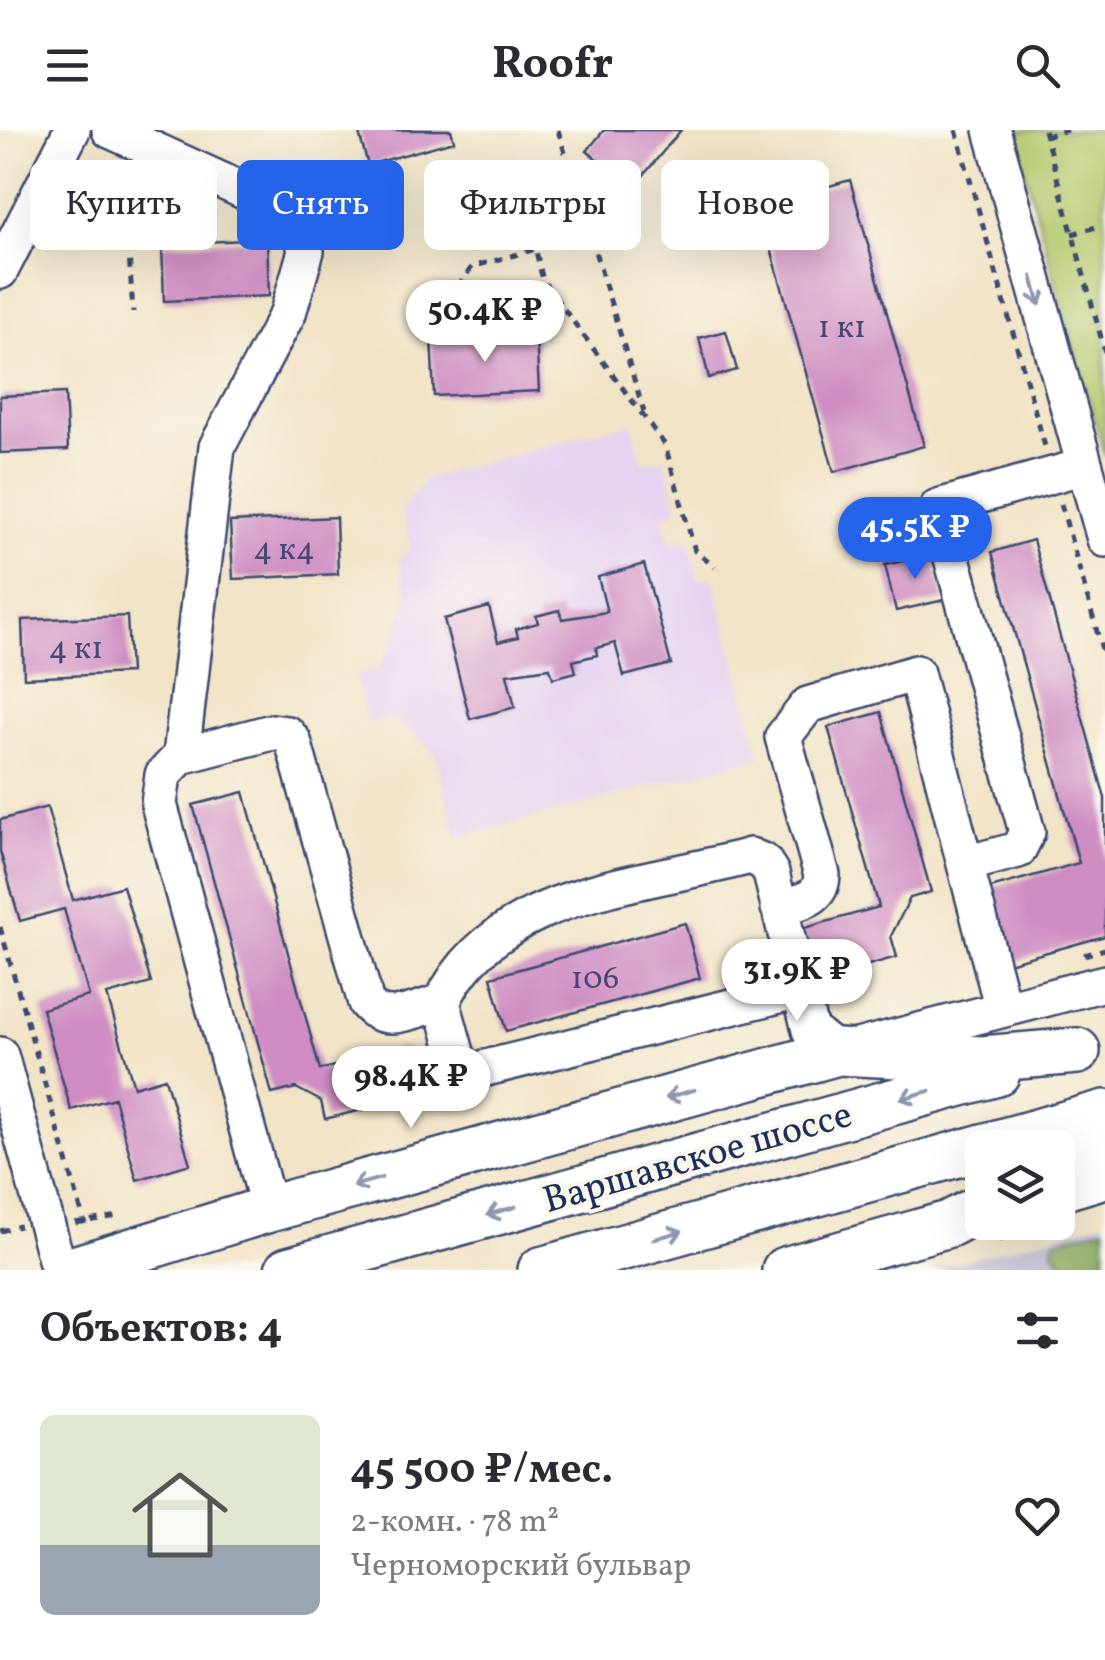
<!DOCTYPE html>
<html lang="ru">
<head>
<meta charset="utf-8">
<style>
  body { margin:0; font-family:Vollkorn,serif; background:#f2f2f3; color:#2b2b33; height:100vh; display:flex; flex-direction:column; font-size:38px; white-space:nowrap }
  * { box-sizing:border-box; margin:0 }
  p { font-size:32px; color:#7c7c81 }
  .icon { flex:none; width:55px; height:55px; fill:none; stroke:currentColor; stroke-width:2; stroke-linecap:round; stroke-linejoin:round }
  .map { position:relative; height:1140px; overflow:hidden }
  .sheet { display:flex; flex-direction:column; background:#fff; flex:1 }
  .sheet>* { flex:none }
  .guide { position:absolute; left:30px; top:30px; width:1045px; height:90px; display:flex; gap:20px }
  .buttons { position:absolute; left:965px; top:1000px; display:grid; gap:20px }
  .buttons a { display:grid; place-items:center; width:110px; height:110px; border-radius:15px; background:#fff; box-shadow:0 10px 40px #0002; font-size:50px }
  .price { position:absolute; translate:-50% -85px; padding:0 22px; border-radius:35px; background:#fff; color:#222; font-size:32px; line-height:65px; filter:drop-shadow(0 2px 5px #0008) }
  .price::after { content:''; position:absolute; left:50%; top:60px; width:30px; height:22px; margin-left:-15px; background:inherit; clip-path:polygon(0 0,100% 0,50% 100%) }
  .price.selected { background:#2563eb; color:#fff }
  ul { padding:0; list-style:none }
  li { display:flex; align-items:center; gap:30px; height:250px; padding:0 40px }
  li span { display:grid; place-items:center; flex:none; width:280px; height:200px; border-radius:15px; color:#555 }
  li>.icon { margin-inline-start:auto }
  span .icon { width:120px; height:120px; fill:#fffc; stroke-width:1 }
  li b { font-size:42px }
  h2 { display:flex; justify-content:space-between; align-items:center; height:120px; padding:0 40px; font-size:42px }
  .chip { padding:0 35px; border-radius:15px; background:#fff; box-shadow:0 10px 40px #0002; font-size:35px; line-height:90px }
  .chip.selected { background:#2563eb; color:#fff }
  header { display:flex; justify-content:space-between; align-items:center; height:130px; padding:0 40px; background:#fff; font-size:45px; font-weight:700 }
  .map>svg:first-child { display:block }
</style>
</head>
<body>
<header><svg class="icon" aria-label="menu" viewBox="0 0 24 24"><path d="M4 6h16M4 12h16M4 18h16"/></svg>Roofr<svg class="icon" aria-label="search" viewBox="0 0 24 24"><circle cx="10" cy="10" r="6"/><path d="M15 15l6 6"/></svg></header>
<div class="map">
<svg width="1105" height="1140" viewBox="0 0 1105 1140">
  <rect width="100%" height="100%" fill="#fbf7ec"/>
  <filter id="ink" filterUnits="userSpaceOnUse"><feTurbulence type="fractalNoise" baseFrequency=".01" numOctaves="2"/><feDisplacementMap in="SourceGraphic" scale="20" xChannelSelector="R" yChannelSelector="G"/><feConvolveMatrix kernelMatrix="1 2 1 2 8 2 1 2 1" color-interpolation-filters="sRGB"/></filter>
  <filter id="wash" filterUnits="userSpaceOnUse"><feTurbulence type="fractalNoise" baseFrequency=".0048" numOctaves="4" result="noise"/><feDisplacementMap in="SourceGraphic" scale="40" xChannelSelector="R" yChannelSelector="G"/><feGaussianBlur stdDeviation="2.25" result="paint"/><feColorMatrix in="noise" values="0 0 0 0 0 0 0 0 0 0 0 0 0 0 0 0 0 1.4 0 .05"/><feComposite in="paint" operator="in"/></filter>
  <g filter="url(#wash)">
    <rect width="100%" height="100%" fill="#f1e3c6"/>
    <path fill="#e4d3f1" d="M632 293 643 333 664 328 678 381 663 386 670 413 688 409 699 450 713 447 760 627 457 708 435 624 393 588 367 594 355 545 380 539 408 469 398 429 411 418 401 380 426 348Z"/>
    <path fill="#c6c0d9" d="M1105 1091V1140H931Z"/>
    <path fill="#b2c76b" stroke="#667b64" stroke-width="2.5" d="M1013 0H1105V327Z"/>
    <path fill="#8dac5f" stroke="#546e5e" stroke-width="2.5" d="M1105 1097V1140H1069L1053 1121 1055 1110Z"/>
    <g id="blocks">
      <path fill="#ce8cc3" d="M358 0H451L454 11 368 35Z
        M604 0H681L632 59 587 21Z
        M850 50 924 316 834 342 759 76Z
        M267 109 269 166 164 171 162 114Z
        M726 201 737 240 709 248 699 208Z
        M536 204 539 261 434 266 431 208Z
        M65 263 68 320 0 323V266Z
        M336 387 338 444 233 449 230 392Z
        M1033 410 1105 668V806L1008 833 987 759 1079 733 992 422Z
        M934 424 944 470 896 481 885 435Z
        M644 434 671 534 624 546 615 513 596 518 597 525 573 531 576 542 553 548 550 538 507 544 515 577 470 589 444 489 489 477 498 512 518 507 516 499 538 493 536 486 559 480 562 489 607 482 598 447Z
        M127 486 130 543 24 548 22 490Z
        M881 582 931 762 910 768 891 806 897 827 815 850 801 799 879 777 828 597Z
        M244 662 320 940 405 917 418 966 325 989 321 971 296 958 272 964 193 675Z
        M47 677 73 770 123 756 151 853 107 865 134 957 165 948 190 1034 137 1050 114 968 71 980 42 879 89 866 64 779 20 791 0 721V690Z
        M685 793 700 848 506 901 491 847Z"/>
    </g>
  </g>
  <g filter="url(#ink)">
    <use href="#blocks" fill-opacity="0" stroke="#3b4a6e" stroke-width="2.5"/>
    <g fill="none" stroke-linecap="round" stroke-linejoin="round">
      <defs>
        <path id="minor" d="M110 0 279 77 300 94 306 121 288 183 217 317 181 626
          M992 0 1105 409
          M0 141 72 0
          M779 778C800 771 821 771 822 745L783 607 808 575 916 543 965 734
          M442 872C495 759 644 756 750 726L764 732 771 743 810 900 838 922 1105 853
          M1003 879 965 734 1018 720 1027 702 938 377 1085 336
          M0 925 59 1140
          M1058 1064 1105 1050
          M269 1079 159 674 163 645 181 626 272 602 287 604 293 611 366 873C385 897 416 879 442 872L462 944 799 860"/>
        <path id="major" d="M1058 1038 1105 1010
          M71 1140 269 1079 838 922 982 929 1077 921
          M288 1140 997 943
          M541 1140 1105 983
          M785 1140 949 1094 982 1077"/>
      </defs>
      <use href="#minor" stroke="#3b4a6e" stroke-width="40"/>
      <use href="#major" stroke="#3b4a6e" stroke-width="50"/>
      <path stroke="#3b4a6e" stroke-width="5" stroke-dasharray="8 8" stroke-linecap="butt" d="M558 0 644 282
        M956 0 1046 320
        M1044 0 1105 222
        M1045 6 1067 0
        M89 33 126 66
        M123 36 133 182
        M542 97 532 104 543 151 665 315 695 421 715 437
        M1072 104 1096 97
        M465 174 462 151 472 137 536 119
        M1061 374 1105 530
        M0 797 85 1094
        M1084 825 1105 819
        M75 1093 118 1086
        M0 1101 20 1096
        M999 1110 1056 1094"/>
      <use href="#minor" stroke="#fff" stroke-width="35"/>
      <use href="#major" stroke="#fff" stroke-width="45"/>
    </g>
    <defs><path id="oneway-shaft" d="M-6 0H5M1.5-3L5.5 0L1.5 3" fill="none" stroke-width="1.6" stroke-linecap="round" stroke-linejoin="round" transform="scale(2.5)"/></defs>
    <g stroke="#8d97ae">
      <use href="#oneway-shaft" transform="translate(1036 161) rotate(75)"/>
      <use href="#oneway-shaft" transform="translate(680 964) rotate(164)"/>
      <use href="#oneway-shaft" transform="translate(915 965) rotate(164)"/>
      <use href="#oneway-shaft" transform="translate(367 1052) rotate(164)"/>
      <use href="#oneway-shaft" transform="translate(501 1081) rotate(164)"/>
      <use href="#oneway-shaft" transform="translate(668 1105) rotate(-16)"/>
    </g>
  </g>
  <g text-anchor="middle" stroke-width="8" stroke-linejoin="round" paint-order="stroke">
    <g font-size="32" fill="#484677">
      <text x="842" y="207">1 к1</text>
      <text x="284" y="429">4 к4</text>
      <text x="76" y="528">4 к1</text>
      <text x="595" y="858">106</text>
    </g>
    <g font-size="38" fill="#1b2f5e" stroke="#fbf7ec">
      <text transform="translate(697 1026) rotate(-16)" y="13">Варшавское шоссе</text>
    </g>
  </g>
</svg>
<div class="buttons">
<a><svg class="icon" aria-label="layers" viewBox="0 0 24 24"><path d="M12 4l9 5-9 5-9-5zM3 14l9 5 9-5"/></svg></a>
</div>
<b class="price" style="left:485px;top:235px">50.4K ₽</b>
<b class="price selected" style="left:915px;top:452px">45.5K ₽</b>
<b class="price" style="left:797px;top:894px">31.9K ₽</b>
<b class="price" style="left:411px;top:1001px">98.4K ₽</b>
<div class="guide">
<a class="chip">Купить</a>
<a class="chip selected">Снять</a>
<a class="chip">Фильтры</a>
<a class="chip">Новое</a>
</div>
</div>
<section class="sheet">
<h2>Объектов: 4<svg class="icon" aria-label="filters" viewBox="0 0 24 24"><path d="M4 7h16M4 17h16"/><circle cx="9" cy="7" r="2"/><circle cx="15" cy="17" r="2"/></svg></h2>
<ul>
<li><span style="background:linear-gradient(#dfe7d0 65%,#9aa5b1 0)"><svg class="icon" aria-label="home" viewBox="0 0 24 24"><path d="M3 11l9-7 9 7M6 9v11h12V9"/></svg></span><div><b>45 500 ₽/мес.</b><p>2-комн. · 78 m²</p><p>Черноморский бульвар</p></div><svg class="icon" aria-label="heart" viewBox="0 0 24 24"><path d="M12 20l-8-8c-3-5 5-10 8-4 3-6 11-1 8 4z"/></svg></li>
</ul>
</section>
</body>
</html>
